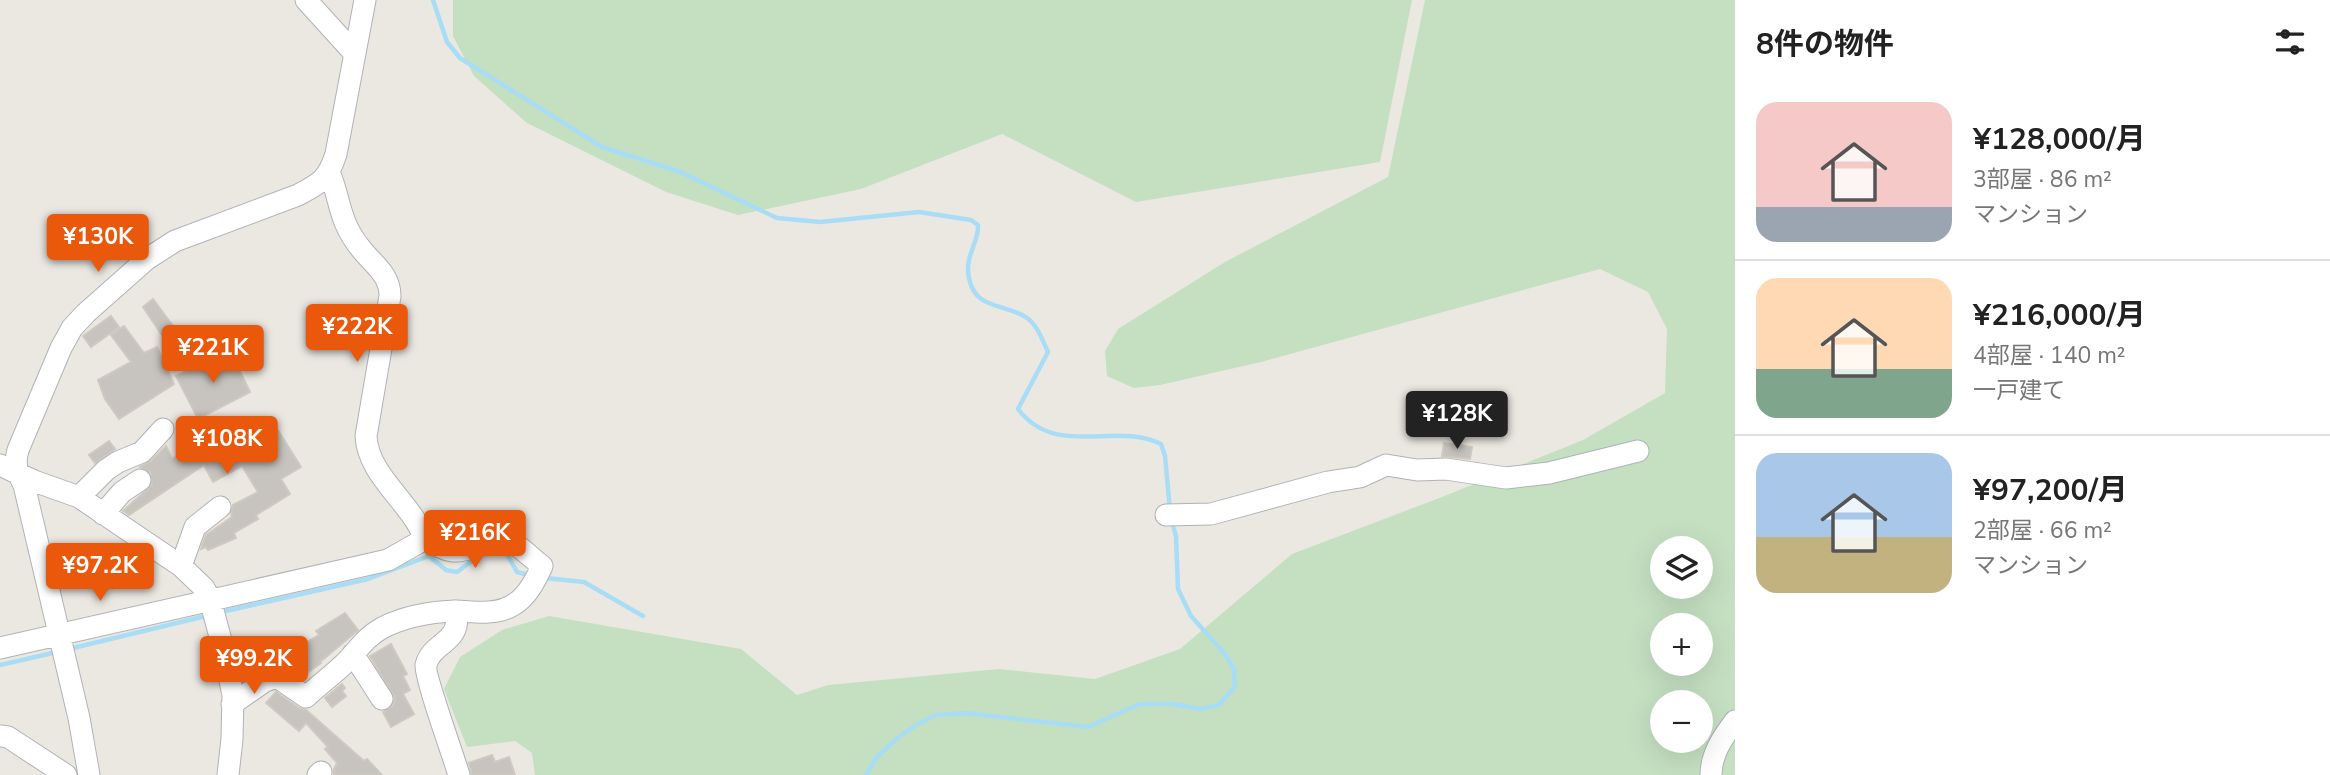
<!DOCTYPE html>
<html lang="ja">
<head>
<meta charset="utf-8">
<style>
  body { margin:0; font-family:"Nunito Sans","Noto Sans JP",sans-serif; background:#f2f2f2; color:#222; height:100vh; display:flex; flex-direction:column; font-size:26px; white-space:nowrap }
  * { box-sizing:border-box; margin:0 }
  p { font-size:23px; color:#767676 }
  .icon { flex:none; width:38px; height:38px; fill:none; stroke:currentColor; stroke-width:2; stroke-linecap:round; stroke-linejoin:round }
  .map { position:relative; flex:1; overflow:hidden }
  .side { display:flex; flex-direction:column; background:#fff; width:595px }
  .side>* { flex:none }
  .fabs { position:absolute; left:1650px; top:536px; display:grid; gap:14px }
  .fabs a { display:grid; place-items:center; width:63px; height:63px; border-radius:50%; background:#fff; box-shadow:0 7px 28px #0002; font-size:35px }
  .price { position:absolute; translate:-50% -60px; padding:0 16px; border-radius:7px; background:#ea580c; color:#fff; font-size:23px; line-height:46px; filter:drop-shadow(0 2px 4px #0008) }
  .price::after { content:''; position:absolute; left:50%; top:42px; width:21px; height:16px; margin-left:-10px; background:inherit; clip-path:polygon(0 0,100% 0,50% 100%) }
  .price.current { background:#222; color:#fff }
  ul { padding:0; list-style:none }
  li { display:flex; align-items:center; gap:21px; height:175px; padding:0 21px }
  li+li { border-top:2px solid #e0e0e0 }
  li span { display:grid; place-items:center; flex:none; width:196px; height:140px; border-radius:21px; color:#555 }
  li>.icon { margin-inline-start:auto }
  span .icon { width:84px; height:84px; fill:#fffc; stroke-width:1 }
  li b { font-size:30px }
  h2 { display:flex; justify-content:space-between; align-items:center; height:84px; padding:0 21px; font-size:30px }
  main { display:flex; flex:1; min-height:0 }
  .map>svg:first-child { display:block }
</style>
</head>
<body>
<main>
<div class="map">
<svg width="1735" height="775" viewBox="0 0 1735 775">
  <rect width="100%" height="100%" fill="#ebe8e2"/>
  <path fill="#c4e0c1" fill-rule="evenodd" d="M453 0H1412L1380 162 1136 202 1002 134 861 189 738 215 666 192 527 123 474 76 453 36Z
    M1425 0H1735V775H535L532 753 515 741 467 747 444 689 460 657 502 630 549 616 741 649 797 695 828 685 999 669 1095 679 1180 649 1292 554 1442 497 1583 440 1665 393 1667 329 1648 292 1600 269 1261 362 1160 385 1134 388 1107 376 1105 351 1118 329 1225 262 1388 177ZM1662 548H1701V586H1662ZM1662 625H1701V663H1662ZM1662 702H1701V740H1662Z"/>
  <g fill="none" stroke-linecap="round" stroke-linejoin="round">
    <path stroke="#a8ddf5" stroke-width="4.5" d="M433 0 447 42 460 58 602 147 678 171 777 218 820 222 919 212 971 220 978 225C979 243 964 256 969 278 975 309 1001 303 1024 316 1036 322 1042 339 1048 352L1018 409C1056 459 1115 421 1161 444L1165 456 1170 510
      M545 578 584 582 643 616
      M222 612 368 579 429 556 446 570 457 572C472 561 485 548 505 551L517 572 529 575
      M69 649 210 615
      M0 665 57 652
      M866 775 876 758 896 739 916 725 936 715 966 713 1088 727 1140 704H1172L1200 709 1219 705 1235 686 1234 669 1224 653 1191 616 1178 589 1176 536 1172 522"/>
  </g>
  <path fill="#c7c3be" stroke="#cfc9c1" stroke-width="2" d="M153 299 176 330 164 338 143 307Z
    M111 316 119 327 91 347 83 336Z
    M124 326 144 353 157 347 174 384 119 419 105 399 98 380 131 362 111 335Z
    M230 351 250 392 198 419 176 376Z
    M217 427 230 450 250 438 251 440 255 437 258 441 277 429 301 467 281 479 290 494 256 515 258 519 234 533 236 538 208 550 206 547 201 549 206 535 232 517 231 514 233 505 258 492 242 466 213 482 204 465 129 515 123 511 152 485 151 473 140 467 151 461 166 446 172 459Z
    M109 441 115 449 95 463 89 455Z
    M1444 443 1472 447 1470 459 1442 456Z
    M345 613 358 630 320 662 321 663 301 677 279 664 273 657 287 646 291 651 319 635 316 631Z
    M391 644 407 674 403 676 410 690 403 694 414 714 391 727 383 712 393 706 395 698 370 656Z
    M342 684 345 688 342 691 346 696 332 707 325 698Z
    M276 692 299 708 306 710 364 761 367 759 382 775H334V769L337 763 325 749 328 747 306 723 299 731 266 703Z
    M492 755 495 762 509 757 515 775H472L469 763Z"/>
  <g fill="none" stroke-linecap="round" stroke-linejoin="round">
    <defs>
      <path id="minor" d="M306 0 355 54
        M0 465 34 481 79 497 181 566 204 588 210 599 223 648 233 695 232 739 228 775
        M79 497 106 470 118 462 142 452 163 429
        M103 514 122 492 140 480
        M1166 515 1211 514 1328 482 1360 477 1386 465 1417 470 1446 469 1506 478 1549 473 1638 451
        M181 566 195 527 220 507
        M456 611C462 644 432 641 426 665 424 675 454 758 459 775
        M0 648 388 560 425 539
        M353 654 382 699
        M232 704 265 681 277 677 306 697C318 686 331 676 343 665 358 651 363 639 382 628 405 616 430 612 455 611 466 611 477 613 488 612 518 611 531 591 542 566 530 557 516 541 501 538 494 537 487 540 480 544 456 556 448 552 425 539 411 502 368 476 366 436L390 296C390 275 375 266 362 250 339 222 342 206 330 174
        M0 736 8 737 66 775
        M89 775 79 718 24 485C17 472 14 464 18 450L61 348 72 328 86 313 147 259 175 241 298 195C321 183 328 179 336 154L365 0
        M318 775 321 772
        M1711 775C1711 754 1723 737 1735 721"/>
    </defs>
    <use href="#minor" stroke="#afb3b6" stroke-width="23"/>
    <use href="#minor" stroke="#fff" stroke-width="21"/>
  </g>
</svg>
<div class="fabs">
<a><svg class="icon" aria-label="layers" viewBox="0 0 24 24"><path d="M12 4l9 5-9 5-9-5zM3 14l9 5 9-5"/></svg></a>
<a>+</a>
<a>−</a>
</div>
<b class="price" style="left:98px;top:274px">¥130K</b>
<b class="price" style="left:357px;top:364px">¥222K</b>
<b class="price" style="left:213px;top:385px">¥221K</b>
<b class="price current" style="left:1457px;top:451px">¥128K</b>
<b class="price" style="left:227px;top:476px">¥108K</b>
<b class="price" style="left:475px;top:570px">¥216K</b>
<b class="price" style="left:100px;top:603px">¥97.2K</b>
<b class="price" style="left:254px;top:696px">¥99.2K</b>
</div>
<section class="side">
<h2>8件の物件<svg class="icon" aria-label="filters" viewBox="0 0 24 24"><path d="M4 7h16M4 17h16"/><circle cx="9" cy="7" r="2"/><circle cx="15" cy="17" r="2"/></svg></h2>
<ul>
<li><span style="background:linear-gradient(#f6c9c9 75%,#9aa5b1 0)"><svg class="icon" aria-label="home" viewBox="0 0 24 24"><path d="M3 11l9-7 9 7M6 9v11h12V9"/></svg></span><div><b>¥128,000/月</b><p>3部屋 · 86 m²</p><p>マンション</p></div></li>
<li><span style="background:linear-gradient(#ffd9b3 65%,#7fa58c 0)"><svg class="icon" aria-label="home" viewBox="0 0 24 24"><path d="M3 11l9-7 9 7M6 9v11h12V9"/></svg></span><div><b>¥216,000/月</b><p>4部屋 · 140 m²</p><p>一戸建て</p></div></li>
<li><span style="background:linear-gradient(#a9c7e8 60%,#c2b280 0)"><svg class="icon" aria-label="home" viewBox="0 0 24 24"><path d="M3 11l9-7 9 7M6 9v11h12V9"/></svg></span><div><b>¥97,200/月</b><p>2部屋 · 66 m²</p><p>マンション</p></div></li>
</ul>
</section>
</main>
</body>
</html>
